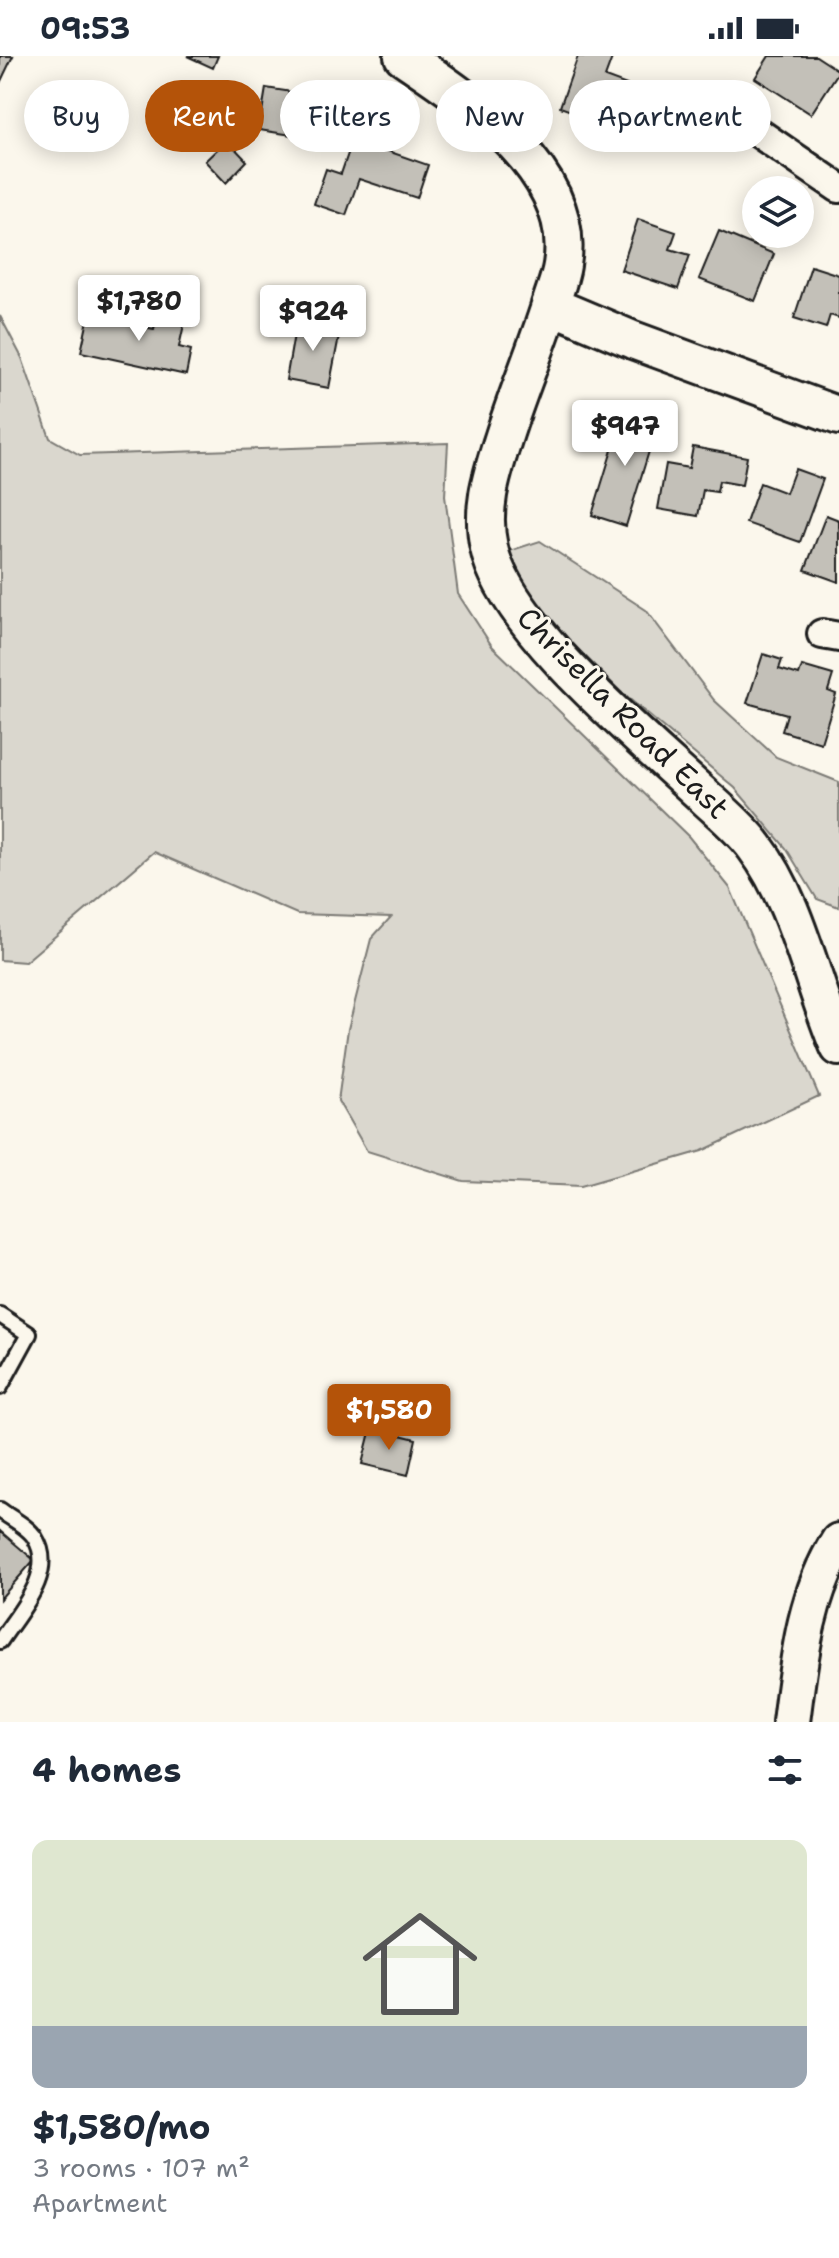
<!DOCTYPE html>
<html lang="en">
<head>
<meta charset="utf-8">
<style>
  body { margin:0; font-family:"Shantell Sans",sans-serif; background:#f2f2f3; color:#1f2937; height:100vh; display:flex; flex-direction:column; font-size:30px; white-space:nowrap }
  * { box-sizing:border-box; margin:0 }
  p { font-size:26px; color:#747a83 }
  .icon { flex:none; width:44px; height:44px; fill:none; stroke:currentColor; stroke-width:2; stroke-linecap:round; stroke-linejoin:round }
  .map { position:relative; height:1666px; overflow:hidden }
  .side { display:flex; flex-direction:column; background:#fff; flex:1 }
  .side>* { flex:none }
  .guide { position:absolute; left:24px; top:24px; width:792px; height:72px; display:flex; gap:16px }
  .buttons { position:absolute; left:742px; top:120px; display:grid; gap:16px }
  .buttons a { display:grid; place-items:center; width:72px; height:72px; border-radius:50%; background:#fff; box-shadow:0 4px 20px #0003; font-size:40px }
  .price { position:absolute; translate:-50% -68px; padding:0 18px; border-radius:8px; background:#fff; color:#222; font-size:26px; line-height:52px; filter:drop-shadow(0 2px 4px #0008) }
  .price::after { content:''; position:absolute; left:50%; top:48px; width:24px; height:18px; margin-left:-12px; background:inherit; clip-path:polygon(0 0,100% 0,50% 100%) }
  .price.current { background:#b45309; color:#fff }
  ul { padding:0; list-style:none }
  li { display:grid; align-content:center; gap:16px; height:424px; padding:0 32px }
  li+li { border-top:2px solid #e0e1e3 }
  li span { display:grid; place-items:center; height:248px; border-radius:16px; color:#555 }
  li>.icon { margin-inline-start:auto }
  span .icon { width:144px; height:144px; fill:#fffc; stroke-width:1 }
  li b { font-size:34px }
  h2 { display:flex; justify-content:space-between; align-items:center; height:96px; padding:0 32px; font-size:34px }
  .chip { padding:0 28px; border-radius:36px; background:#fff; box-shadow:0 4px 20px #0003; font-size:28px; line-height:72px }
  .chip.current { background:#b45309; color:#fff }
  .status { display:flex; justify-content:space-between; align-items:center; height:56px; padding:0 40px; background:#fff; direction:ltr }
  .status svg { height:22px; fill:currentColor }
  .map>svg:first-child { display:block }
</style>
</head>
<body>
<div class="status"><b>09:53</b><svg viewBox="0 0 49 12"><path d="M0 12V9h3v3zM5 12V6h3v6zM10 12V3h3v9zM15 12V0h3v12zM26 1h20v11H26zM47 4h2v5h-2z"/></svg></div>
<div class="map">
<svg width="839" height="1666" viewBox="0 0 839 1666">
  <rect width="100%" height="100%" fill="#fbf7ec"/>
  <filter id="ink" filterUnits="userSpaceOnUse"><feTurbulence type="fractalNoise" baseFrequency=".0125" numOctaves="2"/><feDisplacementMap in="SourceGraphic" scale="16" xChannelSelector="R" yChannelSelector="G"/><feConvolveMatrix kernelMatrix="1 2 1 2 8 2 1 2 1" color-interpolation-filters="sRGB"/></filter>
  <g filter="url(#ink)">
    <path fill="#dad7ce" stroke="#7b7a75" stroke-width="2" d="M0 260 22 302 50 382 80 399 448 387 445 440 458 538 492 590 689 781 730 832 819 1040 702 1095 581 1130 463 1125 367 1095 338 1045 348 973 371 883 391 861 297 858 154 796 25 906 0 904Z
      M540 485 646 554 714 644 776 701 839 726V851L817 843 786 792 735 732 620 635 527 542 506 496Z"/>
    <path fill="#c3c0b8" stroke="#1c1c1c" stroke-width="2" d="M0 0H13L0 27Z
      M187 0H218L213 12Z
      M578 0 612 2 605 21 635 32 620 73 560 51Z
      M769 0H816L839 15 811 58 755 22Z
      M266 32 305 38 299 80 259 74Z
      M353 83 428 109 417 142 359 123 346 159 314 148 326 113 341 118Z
      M227 84 247 105 226 127 205 105Z
      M638 163 676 176 670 193 690 199 678 233 621 214Z
      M719 175 774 198 755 245 699 223Z
      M811 210 839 219V262L830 259 826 272 794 262Z
      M157 258 185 264 179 291 191 294 186 319 81 296 89 259 154 273Z
      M297 261 341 270 329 332 286 324Z
      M624 355 658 366 626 470 592 459Z
      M693 391 747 401 742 429 719 425 717 436 703 434 698 460 658 453 666 408 689 412Z
      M795 413 823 423 800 486 746 467 760 427 786 437Z
      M826 459 839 464V526L805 514Z
      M763 598 782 604 779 613 799 619 802 610 833 619 828 635 836 638 821 687 782 675 787 658 747 647Z
      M371 1372 416 1383 408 1419 362 1408Z
      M0 1475 34 1504 0 1543Z"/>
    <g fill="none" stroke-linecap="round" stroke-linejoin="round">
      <defs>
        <path id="service" d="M0 1259 29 1278 0 1331
          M0 1454C10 1462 29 1471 35 1482 57 1517 18 1557 0 1585"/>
        <path id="minor" d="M722 52 839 132
          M822 578 839 581"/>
        <path id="tertiary" d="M403 0C470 45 578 116 562 209 560 223 554 236 550 250 536 294 518 336 504 380 492 418 480 452 489 492 505 570 644 684 704 740 721 756 741 772 755 791 797 846 812 928 839 991
          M550 249 633 284 839 360
          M791 1666C799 1604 805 1540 839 1486"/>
      </defs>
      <use href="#service" stroke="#1c1c1c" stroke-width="20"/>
      <use href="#minor" stroke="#1c1c1c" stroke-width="34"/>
      <use href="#tertiary" stroke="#1c1c1c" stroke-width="42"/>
      <use href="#service" stroke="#fbf7ec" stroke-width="14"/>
      <use href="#minor" stroke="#fbf7ec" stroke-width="28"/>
      <use href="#tertiary" stroke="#fbf7ec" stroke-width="36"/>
    </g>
  </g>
  <g text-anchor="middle" stroke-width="6" stroke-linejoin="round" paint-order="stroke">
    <g font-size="30" fill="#1c1c1c" stroke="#fbf7ec">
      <text transform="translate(623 657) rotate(45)" y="10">Chrisella Road East</text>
    </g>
  </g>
</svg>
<div class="buttons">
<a><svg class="icon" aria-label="layers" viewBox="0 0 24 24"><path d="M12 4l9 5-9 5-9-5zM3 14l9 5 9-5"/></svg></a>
</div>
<b class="price" style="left:139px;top:287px">$1,780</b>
<b class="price" style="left:313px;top:297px">$924</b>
<b class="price" style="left:625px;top:412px">$947</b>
<b class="price current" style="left:389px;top:1396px">$1,580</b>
<div class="guide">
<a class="chip">Buy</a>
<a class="chip current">Rent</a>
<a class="chip">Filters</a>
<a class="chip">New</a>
<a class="chip">Apartment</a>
</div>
</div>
<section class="side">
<h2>4 homes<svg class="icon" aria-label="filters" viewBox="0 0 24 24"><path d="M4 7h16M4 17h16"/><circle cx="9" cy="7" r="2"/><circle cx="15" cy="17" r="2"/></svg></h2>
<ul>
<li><span style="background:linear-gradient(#dfe7d0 75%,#9aa5b1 0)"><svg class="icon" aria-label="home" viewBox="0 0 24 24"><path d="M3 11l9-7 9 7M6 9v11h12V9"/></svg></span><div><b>$1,580/mo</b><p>3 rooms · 107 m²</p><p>Apartment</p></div></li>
</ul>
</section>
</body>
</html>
